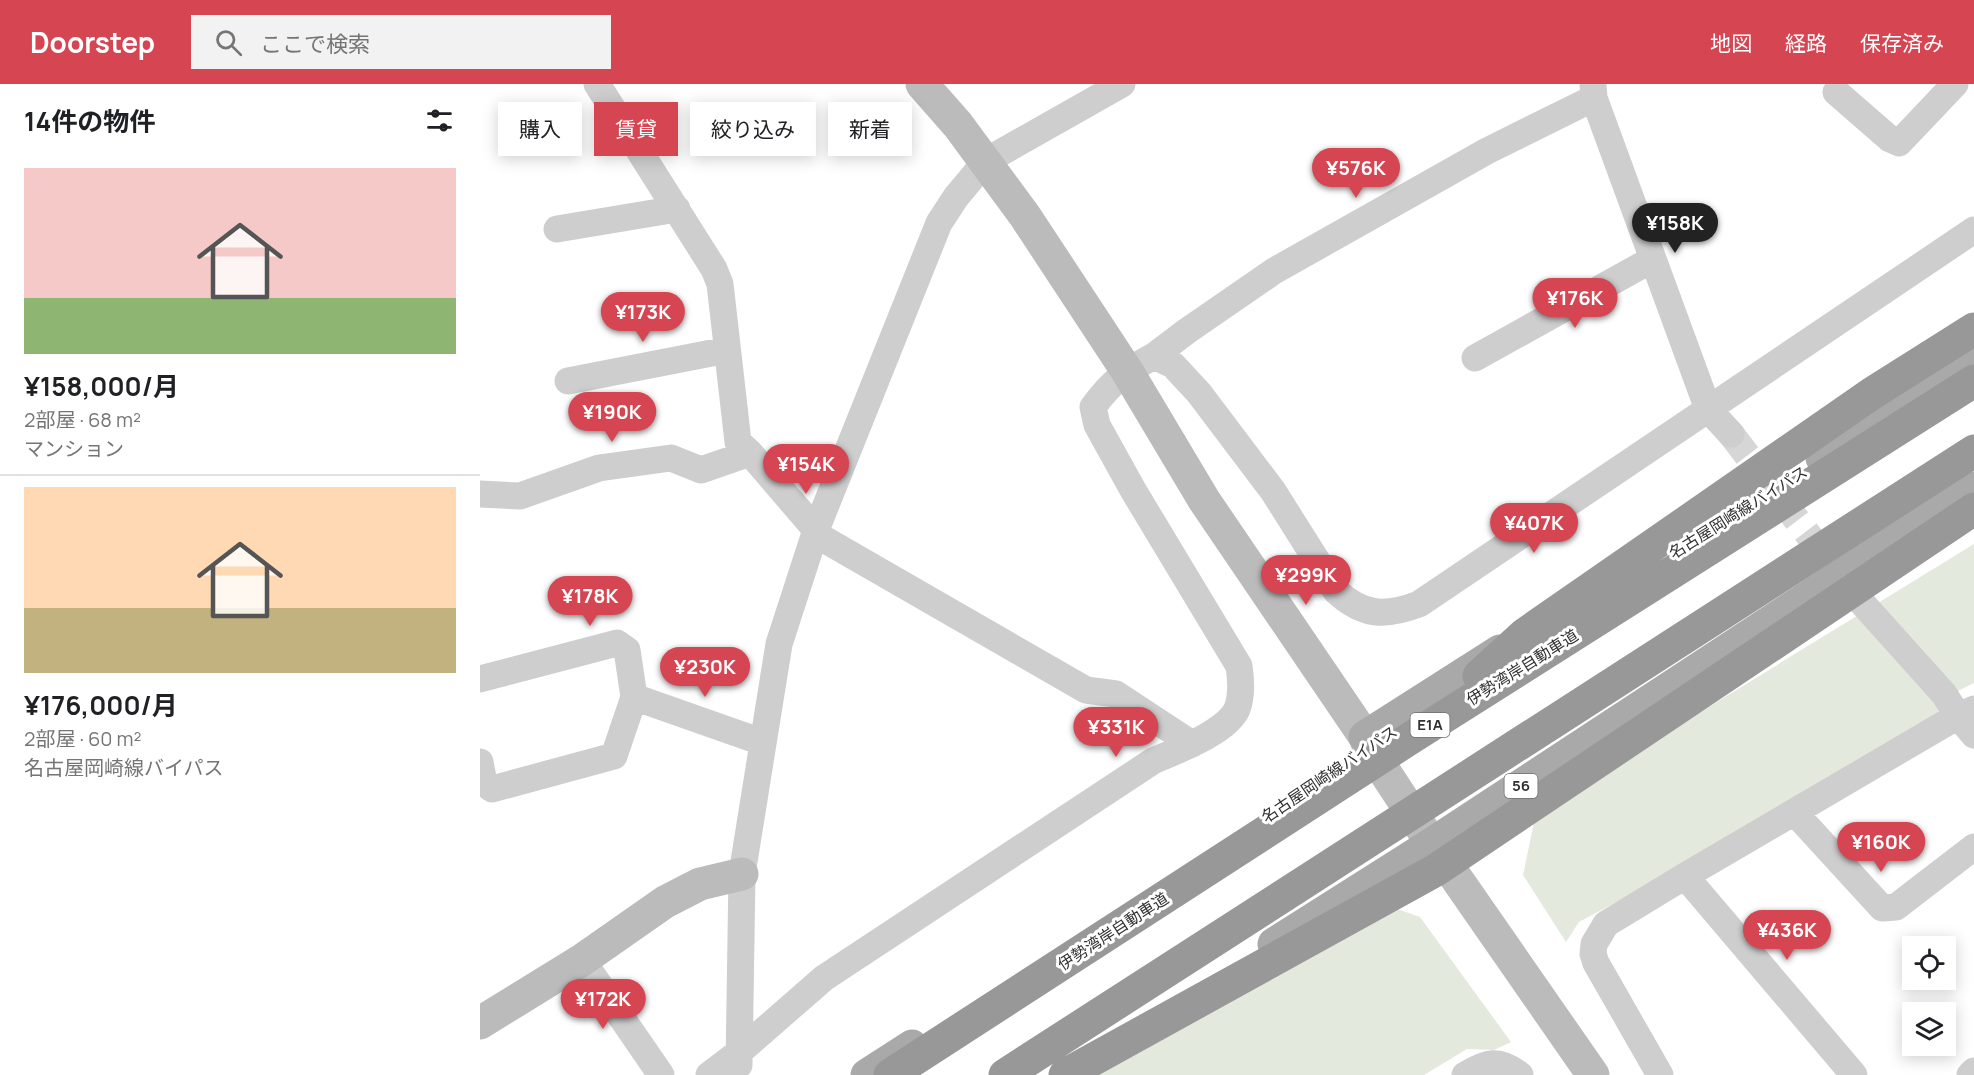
<!DOCTYPE html>
<html lang="ja">
<head>
<meta charset="utf-8">
<style>
  body { margin:0; font-family:Manrope,"Noto Sans JP",sans-serif; background:#f2f2f2; color:#202124; height:100vh; display:flex; flex-direction:column; font-size:22px; white-space:nowrap }
  * { box-sizing:border-box; margin:0 }
  p { font-size:20px; color:#757577 }
  .icon { flex:none; width:33px; height:33px; fill:none; stroke:currentColor; stroke-width:2; stroke-linecap:round; stroke-linejoin:round }
  .map { position:relative; flex:1; overflow:hidden }
  .details { display:flex; flex-direction:column; background:#fff; width:480px }
  .details>* { flex:none }
  .top-card { position:absolute; left:18px; top:18px; width:570px; height:54px; display:flex; gap:12px }
  .fabs { position:absolute; left:1422px; top:852px; display:grid; gap:12px }
  .fabs a { display:grid; place-items:center; width:54px; height:54px; border-radius:0px; background:#fff; box-shadow:0 3px 15px #0003; font-size:30px }
  .price { position:absolute; translate:-50% -51px; padding:0 14px; border-radius:21px; background:#d54652; color:#fff; font-size:20px; line-height:39px; filter:drop-shadow(0 2px 3px #0008) }
  .price::after { content:''; position:absolute; left:50%; top:36px; width:18px; height:14px; margin-left:-9px; background:inherit; clip-path:polygon(0 0,100% 0,50% 100%) }
  .price.on { background:#222; color:#fff }
  ul { padding:0; list-style:none }
  li { display:grid; align-content:center; gap:12px; height:318px; padding:0 24px }
  li+li { border-top:2px solid #e0e0e0 }
  li span { display:grid; place-items:center; height:186px; border-radius:0px; color:#555 }
  li>.icon { margin-inline-start:auto }
  span .icon { width:108px; height:108px; fill:#fffc; stroke-width:1 }
  li b { font-size:26px }
  h2 { display:flex; justify-content:space-between; align-items:center; height:72px; padding:0 24px; font-size:26px }
  .tag { padding:0 21px; border-radius:0px; background:#fff; box-shadow:0 3px 15px #0003; font-size:21px; line-height:54px }
  .tag.on { background:#d54652; color:#fff }
  header { display:flex; align-items:center; gap:36px; box-sizing:border-box; height:84px; padding:0 30px; background:#d54652; color:#fff }
  header strong { font-size:28px }
  nav { display:flex; gap:33px; margin-inline-start:auto; font-size:21px }
  .search { width:420px; height:54px; background:#f2f2f2; display:flex; align-items:center; gap:15px; box-sizing:border-box; padding:0 21px; border-radius:0px; color:#757577; font-size:22px }
  main { display:flex; flex:1; min-height:0 }
  .map>svg:first-child { display:block }
</style>
</head>
<body>
<header>
<strong>Doorstep</strong>
<div class="search"><svg class="icon" aria-label="search" viewBox="0 0 24 24"><circle cx="10" cy="10" r="6"/><path d="M15 15l6 6"/></svg>ここで検索</div>
<nav><a>地図</a><a>経路</a><a>保存済み</a></nav>
</header>
<main>
<section class="details">
<h2>14件の物件<svg class="icon" aria-label="filters" viewBox="0 0 24 24"><path d="M4 7h16M4 17h16"/><circle cx="9" cy="7" r="2"/><circle cx="15" cy="17" r="2"/></svg></h2>
<ul>
<li><span style="background:linear-gradient(#f6c9c9 70%,#8fb573 0)"><svg class="icon" aria-label="home" viewBox="0 0 24 24"><path d="M3 11l9-7 9 7M6 9v11h12V9"/></svg></span><div><b>¥158,000/月</b><p>2部屋 · 68 m²</p><p>マンション</p></div></li>
<li><span style="background:linear-gradient(#ffd9b3 65%,#c2b280 0)"><svg class="icon" aria-label="home" viewBox="0 0 24 24"><path d="M3 11l9-7 9 7M6 9v11h12V9"/></svg></span><div><b>¥176,000/月</b><p>2部屋 · 60 m²</p><p>名古屋岡崎線バイパス</p></div></li>
</ul>
</section>
<div class="map">
<svg width="1494" height="991" viewBox="0 0 1494 991">
  <rect width="100%" height="100%" fill="#fff"/>
  <path fill="#e4e9dd" d="M1494 460V599L1466 613 1462 645 1099 838 1086 858 1043 791 1056 729Z
    M889 815 940 833 1031 958 1014 966 987 965 944 991H586Z"/>
  <g fill="none" stroke-linecap="round" stroke-linejoin="round">
    <path stroke="#d6d6d6" stroke-width="27" stroke-dasharray="27 14" stroke-linecap="butt" d="M1251 350 1353 483"/>
    <path stroke="#cecece" stroke-width="27" d="M117 0 234 185 240 200 258 358 270 369 336 446
      M1113 0 1114 14 1228 325 1251 350
      M1356 8 1410 55 1419 59 1475 0
      M77 145 197 125
      M674 272 707 247 794 187 1007 67 1114 14
      M995 274 1173 175
      M88 297 247 266
      M0 410 40 412 119 384 191 374 221 386 270 369
      M335 450 606 606 636 610 712 660
      M1366 501 1464 610 1478 632 1494 651
      M0 595 137 559 147 566 154 613 134 672 12 705 4 699 0 678
      M154 613 282 658
      M1315 729 1402 824 1416 823 1494 763
      M1205 792 1374 991
      M102 876 181 991
      M259 981 262 790 299 560 336 446 459 139 476 113 506 77 642 0
      M229 991 258 969 344 894 673 677C696 667 747 648 757 625 762 612 761 595 759 582L653 406 617 341 613 323C632 297 646 287 674 272L693 281 719 309 793 407 856 507C883 532 905 533 939 520L1494 146
      M985 991C1007 978 1019 974 1040 991
      M1180 991 1116 879 1113 870 1114 860 1126 840 1205 792 1478 632 1494 625
      M1490 991 1494 987"/>
    <path stroke="#bbb" stroke-width="33" d="M442 0 478 41 545 132 647 287 724 416 885 653 889 664 952 760 963 771 972 788 1113 991
      M0 939 102 876 185 818 220 800 262 790"/>
    <path stroke="#a9a9a9" stroke-width="33" d="M1342 374 1494 276
      M885 653 1020 567
      M794 860 952 760 1494 404
      M387 991 432 962"/>
    <path stroke="#989898" stroke-width="33" d="M999 592 1045 550 1391 310 1494 245
      M410 991 926 657 1494 297
      M525 991 1494 367
      M585 991 956 786 1494 425"/>
  </g>
  <g text-anchor="middle" stroke-width="6" stroke-linejoin="round" paint-order="stroke">
    <g fill="#fff" stroke="#6f6f6f" stroke-width="1.5">
      <rect x="930.5" y="629" width="39" height="24" rx="4.5"/>
      <rect x="1024.5" y="690" width="33" height="24" rx="4.5"/>
    </g>
    <g font-size="15" font-weight="bold" fill="#313131">
      <text x="950" y="646">E1A</text>
      <text x="1041" y="707">56</text>
    </g>
    <g font-size="16" fill="#313131" stroke="#fff">
      <text transform="translate(1258 428) rotate(-32)" y="6">名古屋岡崎線バイパス</text>
      <text transform="translate(1042 583) rotate(-32)" y="6">伊勢湾岸自動車道</text>
      <text transform="translate(849 690) rotate(-34)" y="6">名古屋岡崎線バイパス</text>
      <text transform="translate(633 847) rotate(-33)" y="6">伊勢湾岸自動車道</text>
    </g>
  </g>
</svg>
<div class="fabs">
<a><svg class="icon" aria-label="locate" viewBox="0 0 24 24"><circle cx="12" cy="12" r="6"/><path d="M12 2v4M12 18v4M2 12h4M18 12h4"/></svg></a>
<a><svg class="icon" aria-label="layers" viewBox="0 0 24 24"><path d="M12 4l9 5-9 5-9-5zM3 14l9 5 9-5"/></svg></a>
</div>
<b class="price" style="left:876px;top:115px">¥576K</b>
<b class="price on" style="left:1195px;top:170px">¥158K</b>
<b class="price" style="left:1095px;top:245px">¥176K</b>
<b class="price" style="left:163px;top:259px">¥173K</b>
<b class="price" style="left:132px;top:359px">¥190K</b>
<b class="price" style="left:326px;top:411px">¥154K</b>
<b class="price" style="left:1054px;top:470px">¥407K</b>
<b class="price" style="left:826px;top:522px">¥299K</b>
<b class="price" style="left:110px;top:543px">¥178K</b>
<b class="price" style="left:225px;top:614px">¥230K</b>
<b class="price" style="left:636px;top:674px">¥331K</b>
<b class="price" style="left:1401px;top:789px">¥160K</b>
<b class="price" style="left:1307px;top:877px">¥436K</b>
<b class="price" style="left:123px;top:946px">¥172K</b>
<div class="top-card">
<a class="tag">購入</a>
<a class="tag on">賃貸</a>
<a class="tag">絞り込み</a>
<a class="tag">新着</a>
</div>
</div>
</main>
</body>
</html>
